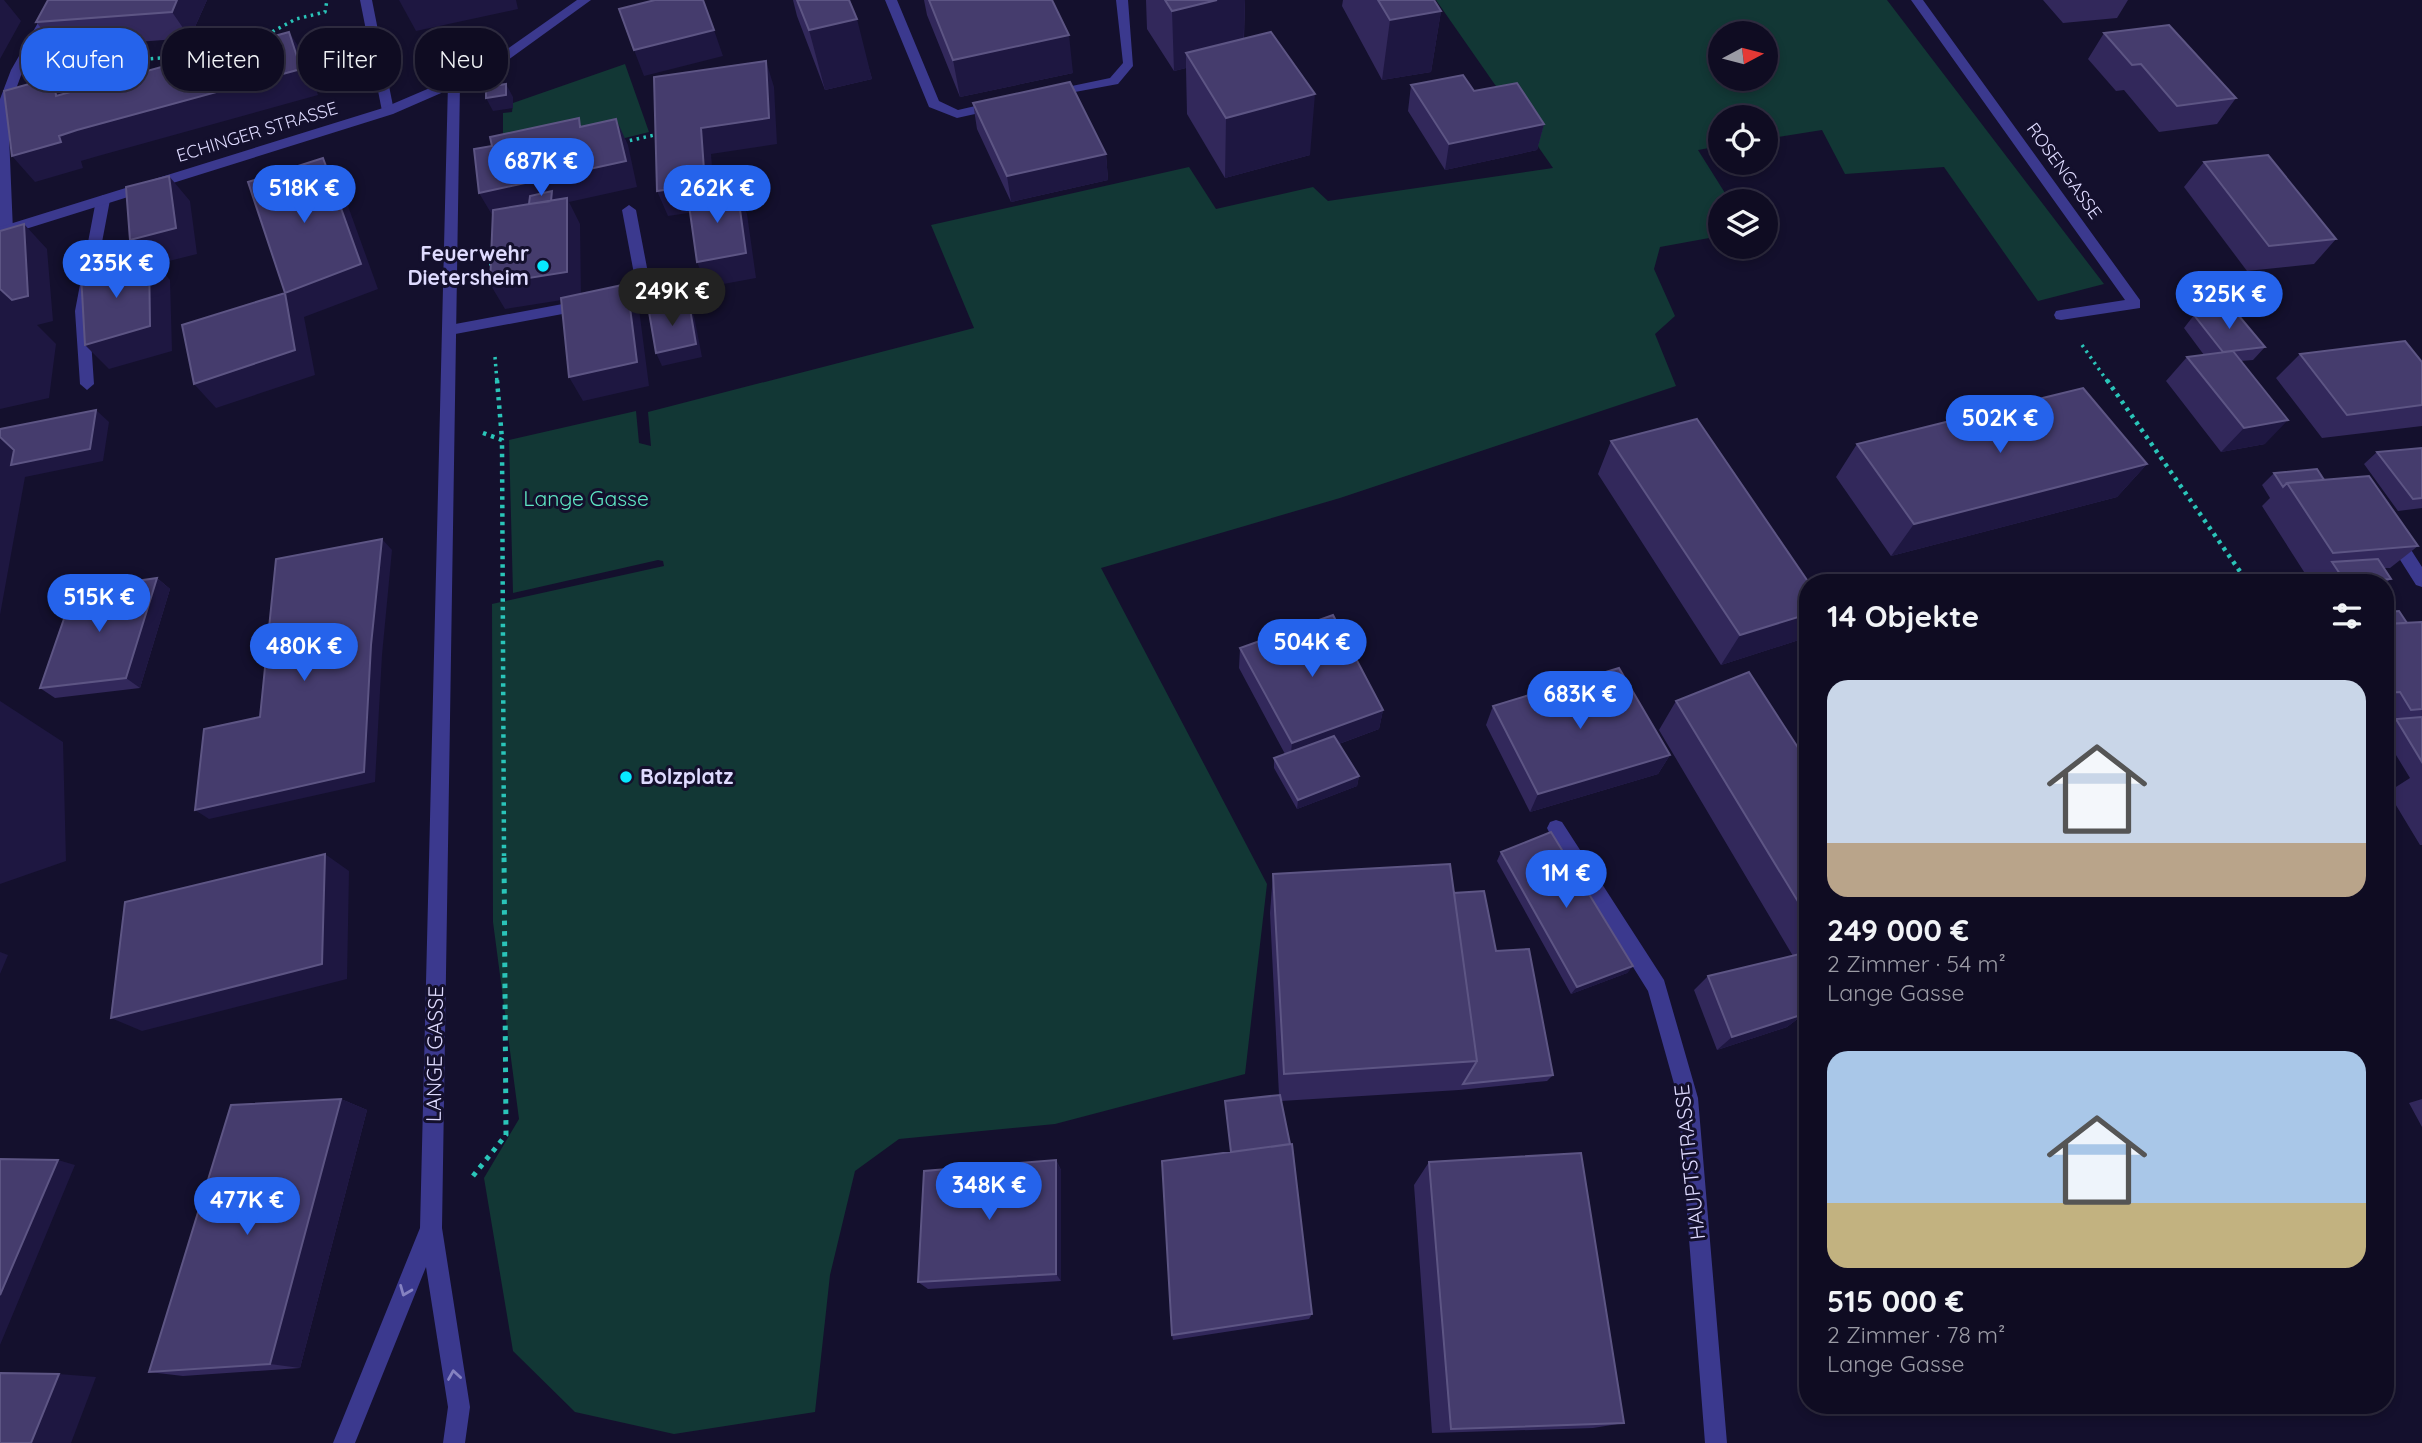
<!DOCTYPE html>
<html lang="de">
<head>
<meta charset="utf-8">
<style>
  body { margin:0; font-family:Quicksand,sans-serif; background:#18152a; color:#f1f3f6; height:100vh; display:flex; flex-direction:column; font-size:26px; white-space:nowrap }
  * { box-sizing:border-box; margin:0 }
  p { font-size:23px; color:#9b9ba5 }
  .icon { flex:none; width:38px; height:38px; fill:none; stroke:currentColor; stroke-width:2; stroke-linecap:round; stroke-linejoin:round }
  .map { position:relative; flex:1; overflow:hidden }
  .panel { position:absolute; left:1799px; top:574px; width:595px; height:840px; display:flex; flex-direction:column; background:#0f0c22; border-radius:28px; box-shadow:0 4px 10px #0003,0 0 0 2px #2f2c40 }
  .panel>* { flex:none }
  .top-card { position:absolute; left:21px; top:28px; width:665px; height:63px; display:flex; gap:14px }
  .needle { width:46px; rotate:83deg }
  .controls { position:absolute; left:1708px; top:21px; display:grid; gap:14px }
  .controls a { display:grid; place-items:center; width:70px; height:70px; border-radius:50%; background:#0f0c22; box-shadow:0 4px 10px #0003,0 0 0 2px #2f2c40; font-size:35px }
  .price { position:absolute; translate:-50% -60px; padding:0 16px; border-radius:24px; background:#2563eb; color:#fff; font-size:23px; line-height:46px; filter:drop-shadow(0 2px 4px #0008) }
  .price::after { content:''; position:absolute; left:50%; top:42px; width:21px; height:16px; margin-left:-10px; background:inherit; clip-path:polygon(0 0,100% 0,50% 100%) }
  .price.current { background:#222; color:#fff }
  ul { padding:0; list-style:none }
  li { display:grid; align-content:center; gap:14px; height:371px; padding:0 28px }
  li span { display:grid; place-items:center; height:217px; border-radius:21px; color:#555 }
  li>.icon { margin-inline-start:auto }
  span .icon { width:126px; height:126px; fill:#fffc; stroke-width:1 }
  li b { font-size:30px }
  h2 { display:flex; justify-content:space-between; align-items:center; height:84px; padding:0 28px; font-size:30px }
  .chip { padding:0 24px; border-radius:28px; background:#0f0c22; box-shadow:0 4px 10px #0003,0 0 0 2px #2f2c40; font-size:24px; line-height:63px }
  .chip.current { background:#2563eb; color:#fff }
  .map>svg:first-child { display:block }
</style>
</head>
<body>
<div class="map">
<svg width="2422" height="1443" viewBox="0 0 2422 1443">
  <rect width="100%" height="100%" fill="#14102d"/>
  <path fill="#123735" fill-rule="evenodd" d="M1436 0H1887L2104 284 2038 301 1944 167 1845 174 1822 130 1766 139V117H1720V146L1698 150 1730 201H1720V236L1660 247 1654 269 1675 316 1655 334 1676 386 1340 498 1101 568 1267 884 1245 1074 1055 1124 899 1139 855 1171 830 1275 815 1412 674 1434 575 1412 513 1351 484 1178 519 1119 493 922 492 604 664 566 663 561 658 560 513 593 509 440 636 411 639 443 651 446 648 412 974 328 931 225 1189 167 1216 209 1313 187 1328 201 1553 168ZM1720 33H1766V79H1720Z
    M625 64 649 132 609 142 503 152V113L512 112 513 103Z"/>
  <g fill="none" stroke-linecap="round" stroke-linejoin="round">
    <path stroke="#2ac5b9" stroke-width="3.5" stroke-dasharray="2.5 4.5" stroke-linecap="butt" d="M60 66 209 54 255 41 296 19 325 12 327 0
      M623 142 659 134
      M490 249 491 268
      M2082 345 2108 382
      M495 357 497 382"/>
    <path stroke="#2ac5b9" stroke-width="4.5" stroke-dasharray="3.5 5" stroke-linecap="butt" d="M497 380 502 439
      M2107 380 2248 583
      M483 433 502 440 504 856"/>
    <path stroke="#2ac5b9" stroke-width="5" stroke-dasharray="4.5 6" stroke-linecap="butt" d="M473 1176 506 1135 504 854"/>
    <path fill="#3b398e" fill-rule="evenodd" d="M885 0H897L939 101 958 110 997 101 1002 102V108L957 118 929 107Z
      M1116 0H1128L1133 66 1118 84 1048 97V91L1110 78 1123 63Z
      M103 195 110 200 89 311 94 384 87 390 80 384 75 311 96 200Z
      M629 205 636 210 652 294 645 299 612 305 605 300 607 296 637 290 622 210Z
      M584 300 591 305 589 309 450 335 443 330 450 325Z
      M2393 530 2399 531 2422 567V587L2416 585 2385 536Z
      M1556 820 1562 822 1664 980 1698 1098 1727 1443H1705L1678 1098 1648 991 1550 834 1547 828 1550 822Z"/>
    <path fill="#3b398e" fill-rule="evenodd" d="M51 0H63L23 70 8 111 13 231 6 236 0 232V99L11 70Z
      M360 0H372L394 111 393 114H383L382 111Z
      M1911 0H1923L2140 300V308L2061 320 2056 319 2054 315 2056 311 2061 310 2125 300Z
      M454 79 460 83 442 1228 470 1407 465 1443H443L448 1407 426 1267 355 1443H333L420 1228 448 83Z"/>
    <path fill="#3b398e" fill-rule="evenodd" d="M577 0H591L494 70 393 114 0 237V227L383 108 486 64Z"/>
  </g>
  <path fill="#32285b" d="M207 0 190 38 57 48 36 22Z
    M793 0H849L872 79 825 90 797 16Z
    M924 0H1052L1073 73 960 97 927 15Z
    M1146 0H1245L1244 39 1310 155 1225 178 1187 114 1186 68 1174 71 1147 29Z
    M1343 0H1434L1441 11 1431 72 1382 80 1342 6Z
    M2043 0H2128L2117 18 2063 23Z
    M2104 33 2236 98 2217 124 2159 132 2124 90 2116 91 2088 59Z
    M1411 85 1474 91 1544 124 1537 150 1445 170 1408 111Z
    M973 103 1106 154 1108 180 1011 202 977 129Z
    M2204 162 2336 239 2314 264 2247 271 2184 187Z
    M2194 315 2265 347 2253 360 2241 361 2265 444 2221 452 2166 381 2187 357 2204 355 2184 328Z
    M2300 354 2422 362V426L2322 438 2276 378Z
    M1611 441 1808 583V634L1805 638 1721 665 1598 474Z
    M1857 444 2147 464 2117 497 1891 556 1836 477Z
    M2422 448V508L2398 511 2364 464 2377 452Z
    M2274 473 2324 480 2418 546 2390 568H2384L2391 579 2385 583H2324L2319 574 2306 575 2262 506 2270 498 2262 485Z
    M157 578 170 589 140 688 55 698 40 688Z
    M2385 612 2407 623 2422 622V845H2420L2388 792 2410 778 2385 737Z
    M1240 648 1383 710 1379 729 1339 744 1359 776 1357 786 1297 809 1274 768V758L1285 754 1239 668Z
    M1676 701 1808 763V1007L1802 1009 1804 1014 1787 1027 1717 1050 1694 990 1708 976 1793 956 1659 730Z
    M1493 706 1670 755 1658 774 1530 812 1486 725Z
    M1501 852 1633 966 1627 973 1571 994 1497 861Z
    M1273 874 1454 893 1496 951 1553 1075 1547 1081 1459 1090 1281 1101 1312 1314 1309 1319 1173 1340 1172 1335 1231 1152 1225 1101 1279 1095 1270 913Z
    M341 1099 367 1110 300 1368 183 1376 149 1372Z
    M2422 1099V1127L2409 1103Z
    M1056 1160 1061 1170V1281L928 1289 918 1282Z
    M1429 1162 1624 1423 1593 1428 1432 1433 1414 1185Z"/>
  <path fill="#1e1741" d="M0 0H4L21 21 0 59Z
    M177 0H207L190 38 172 12Z
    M399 0H516L518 9 416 31Z
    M1217 0H1245L1243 54 1186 53V68L1174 71 1172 11Z
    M1441 11 1431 72 1382 80 1390 20Z
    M857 19 872 79 825 90 809 30Z
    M714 30 723 56 644 76 634 50Z
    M289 32 306 58 318 95 98 156 81 161 83 168 35 182 12 156Z
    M1069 35 1073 73 960 97 953 60Z
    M766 61 774 87 777 144 711 154 715 209 668 216 657 191 701 128Z
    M54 77 75 103 56 96Z
    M506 84 513 97V108L493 111 486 98Z
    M1315 94 1310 155 1225 178 1226 118Z
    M616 119 628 145 637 187 569 202 580 224 581 297 505 309 490 284 494 218 479 193Z
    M1544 124 1537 150 1445 170 1449 144Z
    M1106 154 1108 180 1011 202 1007 176Z
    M323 158 340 184 378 289 304 317 285 293Z
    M169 176 190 201 197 254 157 264 170 280 172 351 109 369 85 345 149 262 130 240Z
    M737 188 747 214 756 278 707 287 697 262Z
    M24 224 47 249 53 321 37 325 56 344 49 398 0 409V289Z
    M627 284 639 309 649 386 583 401 569 377Z
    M285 293 304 317 315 375 216 408 194 384Z
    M689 303 694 316 702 357 662 366 656 353Z
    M96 410 109 422 103 461 25 477 0 615V437Z
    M2288 420 2265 444 2221 452 2244 428Z
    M2147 464 2117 497 1891 556 1914 524Z
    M382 539 392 550 382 655 375 782 209 819 195 810 371 645Z
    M157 578 170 589 140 688 126 678Z
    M1808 614V634L1805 638 1721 665 1740 635Z
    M0 701 63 742 66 861 0 884Z
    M1383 710 1379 729 1290 762 1292 743Z
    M1670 755 1658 774 1530 812 1538 794Z
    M1359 776 1357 786 1297 809 1298 800Z
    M325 854 349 871 347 979 142 1031 111 1018Z
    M0 952 8 955 0 974Z
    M1633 966 1627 973 1571 994 1577 987Z
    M1808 1000V1007L1782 1017 1799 1003Z
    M1804 1014 1787 1027 1717 1050 1732 1037Z
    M341 1099 367 1110 300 1368 270 1364Z
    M58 1160 75 1165 0 1345V1295Z
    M1056 1160 1061 1170V1281L1056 1274Z
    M59 1374 96 1377 71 1443H31Z"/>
  <path fill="#453c6d" stroke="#5d5584" stroke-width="2" d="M48 0H177L172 12 36 22Z
    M655 0H703L714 30 634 50 619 9Z
    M797 0H849L857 19 809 30Z
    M929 0H1052L1069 35 953 60Z
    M1165 0H1217L1172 11Z
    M1378 0H1434L1441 11 1390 20Z
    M2169 25 2236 98 2177 106 2141 64 2132 65 2104 33Z
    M289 32 301 69 77 130 59 136 61 142 12 156 4 91 54 77 56 96Z
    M1271 32 1315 94 1226 118 1186 53Z
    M766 61 769 118 701 128 705 184 657 191 654 77Z
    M1463 75 1474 91 1517 83 1544 124 1449 144 1411 85Z
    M1070 82 1106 154 1007 176 973 103Z
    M506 84V95L486 98V87Z
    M579 118 580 127 616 119 626 161 479 193 474 149 492 146 490 137Z
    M2268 155 2336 239 2269 246 2204 162Z
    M323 158 361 264 285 293 248 182Z
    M169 176 176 228 130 240 126 187Z
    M737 188 746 253 697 262 688 198Z
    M552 191 551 201 529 204 530 196Z
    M567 198V272L490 284 493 210Z
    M24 224 28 296 12 300 0 289V231Z
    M149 255 150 326 85 345 81 274Z
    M627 284 637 362 569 377 561 298Z
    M285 293 295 350 194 384 182 325Z
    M689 303 696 344 656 353 649 312Z
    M2234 310 2265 347 2223 352 2194 315Z
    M2405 341 2422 362V405L2347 415 2300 354Z
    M2233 351 2288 420 2244 428 2187 357Z
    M2083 388 2147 464 1914 524 1857 444Z
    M96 410 90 449 11 465 14 450 0 437V429Z
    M1697 419 1809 583H1808V614L1740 635 1611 441Z
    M2422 448V498L2413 499 2377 452Z
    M2317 469 2324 480 2287 483 2283 487 2274 473Z
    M2369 476 2418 546 2333 553 2287 483Z
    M382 539 371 645 364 772 195 810 204 729 260 717 276 559Z
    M2378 559 2391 579 2346 583 2332 562Z
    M157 578 126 678 40 688 74 590Z
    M2399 611 2407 623 2385 624V612Z
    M1333 615 1383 710 1292 743 1240 648Z
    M2422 622V709L2411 710 2400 692 2385 693V624Z
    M1619 668 1670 755 1538 794 1493 706Z
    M1749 672 1808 763V918L1676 701Z
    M2422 717V762L2396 719Z
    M1334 736 1359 776 1298 800 1274 758Z
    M1551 832 1633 966 1577 987 1501 852Z
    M325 854 322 964 111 1018 125 902Z
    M1450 864 1477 1061 1284 1074 1273 874Z
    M1484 891 1496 951 1529 949 1553 1075 1463 1084 1477 1061 1454 893Z
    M1808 952V1000L1799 1003 1804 1014 1732 1037 1708 976Z
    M1280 1095 1290 1144 1231 1152 1225 1101Z
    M341 1099 270 1364 149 1372 231 1105Z
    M1292 1144 1312 1314 1172 1335 1162 1161Z
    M1581 1153 1624 1423 1451 1429 1429 1162Z
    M0 1159 58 1160 0 1295Z
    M1056 1160V1274L918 1282 924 1171Z
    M0 1373 59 1374 31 1443H0Z"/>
  <defs><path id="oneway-chevron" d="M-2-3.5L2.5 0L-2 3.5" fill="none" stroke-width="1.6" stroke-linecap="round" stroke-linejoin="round" transform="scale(1.75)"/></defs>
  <g stroke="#8582c1">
    <use href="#oneway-chevron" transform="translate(405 1291) rotate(112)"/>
    <use href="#oneway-chevron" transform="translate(454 1375) rotate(-99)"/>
  </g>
  <g fill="#07e9ff" stroke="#14102d" stroke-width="2.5">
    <circle cx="543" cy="266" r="7"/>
    <circle cx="626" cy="777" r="7"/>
  </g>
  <g text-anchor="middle" stroke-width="6" stroke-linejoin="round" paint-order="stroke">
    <g font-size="18" fill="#dfdbff" stroke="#14102d">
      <text transform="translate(257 132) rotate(-17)" y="6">ECHINGER STRASSE</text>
      <text transform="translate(2064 171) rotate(54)" y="6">ROSENGASSE</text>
    </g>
    <g font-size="21" font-weight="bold" fill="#dfdbff" stroke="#14102d" text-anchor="end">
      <text x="529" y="261">Feuerwehr<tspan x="529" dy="24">Dietersheim</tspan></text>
      <text x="640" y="784" text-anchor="start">Bolzplatz</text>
    </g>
    <g font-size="21" fill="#5fe7c4" stroke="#14102d">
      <text x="586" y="506">Lange Gasse</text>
    </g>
    <g font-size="21" fill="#dfdbff" stroke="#14102d">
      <text transform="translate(435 1054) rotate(-89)" y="7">LANGE GASSE</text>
      <text transform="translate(1690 1162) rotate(-96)" y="7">HAUPTSTRASSE</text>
    </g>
  </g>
</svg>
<div class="controls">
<a><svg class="needle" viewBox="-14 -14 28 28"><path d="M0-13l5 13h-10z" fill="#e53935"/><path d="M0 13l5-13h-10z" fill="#9b9ba5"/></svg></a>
<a><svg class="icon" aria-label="locate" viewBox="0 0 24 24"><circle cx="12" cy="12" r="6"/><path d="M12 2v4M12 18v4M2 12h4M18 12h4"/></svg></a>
<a><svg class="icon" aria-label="layers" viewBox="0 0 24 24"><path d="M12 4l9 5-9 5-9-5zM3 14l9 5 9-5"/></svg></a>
</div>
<b class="price" style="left:541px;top:198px">687K €</b>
<b class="price" style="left:304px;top:225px">518K €</b>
<b class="price" style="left:717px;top:225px">262K €</b>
<b class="price" style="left:116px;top:300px">235K €</b>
<b class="price current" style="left:672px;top:328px">249K €</b>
<b class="price" style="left:2229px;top:331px">325K €</b>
<b class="price" style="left:2000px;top:455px">502K €</b>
<b class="price" style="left:99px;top:634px">515K €</b>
<b class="price" style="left:1312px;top:679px">504K €</b>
<b class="price" style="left:304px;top:683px">480K €</b>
<b class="price" style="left:1580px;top:731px">683K €</b>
<b class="price" style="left:1566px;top:910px">1M €</b>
<b class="price" style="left:989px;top:1222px">348K €</b>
<b class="price" style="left:247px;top:1237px">477K €</b>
<div class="top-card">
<a class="chip current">Kaufen</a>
<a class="chip">Mieten</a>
<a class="chip">Filter</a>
<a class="chip">Neu</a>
</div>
<section class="panel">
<h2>14 Objekte<svg class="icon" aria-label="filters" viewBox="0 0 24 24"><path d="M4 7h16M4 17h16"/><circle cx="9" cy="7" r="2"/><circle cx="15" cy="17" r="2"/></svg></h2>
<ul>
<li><span style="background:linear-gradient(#c9d6e8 75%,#b9a48a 0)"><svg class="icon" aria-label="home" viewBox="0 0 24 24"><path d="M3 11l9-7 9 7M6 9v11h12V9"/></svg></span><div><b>249 000 €</b><p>2 Zimmer · 54 m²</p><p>Lange Gasse</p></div></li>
<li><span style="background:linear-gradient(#a9c7e8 70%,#c2b280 0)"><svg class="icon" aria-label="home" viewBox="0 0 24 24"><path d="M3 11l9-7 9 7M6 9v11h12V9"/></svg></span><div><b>515 000 €</b><p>2 Zimmer · 78 m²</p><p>Lange Gasse</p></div></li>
</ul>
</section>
</div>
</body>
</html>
